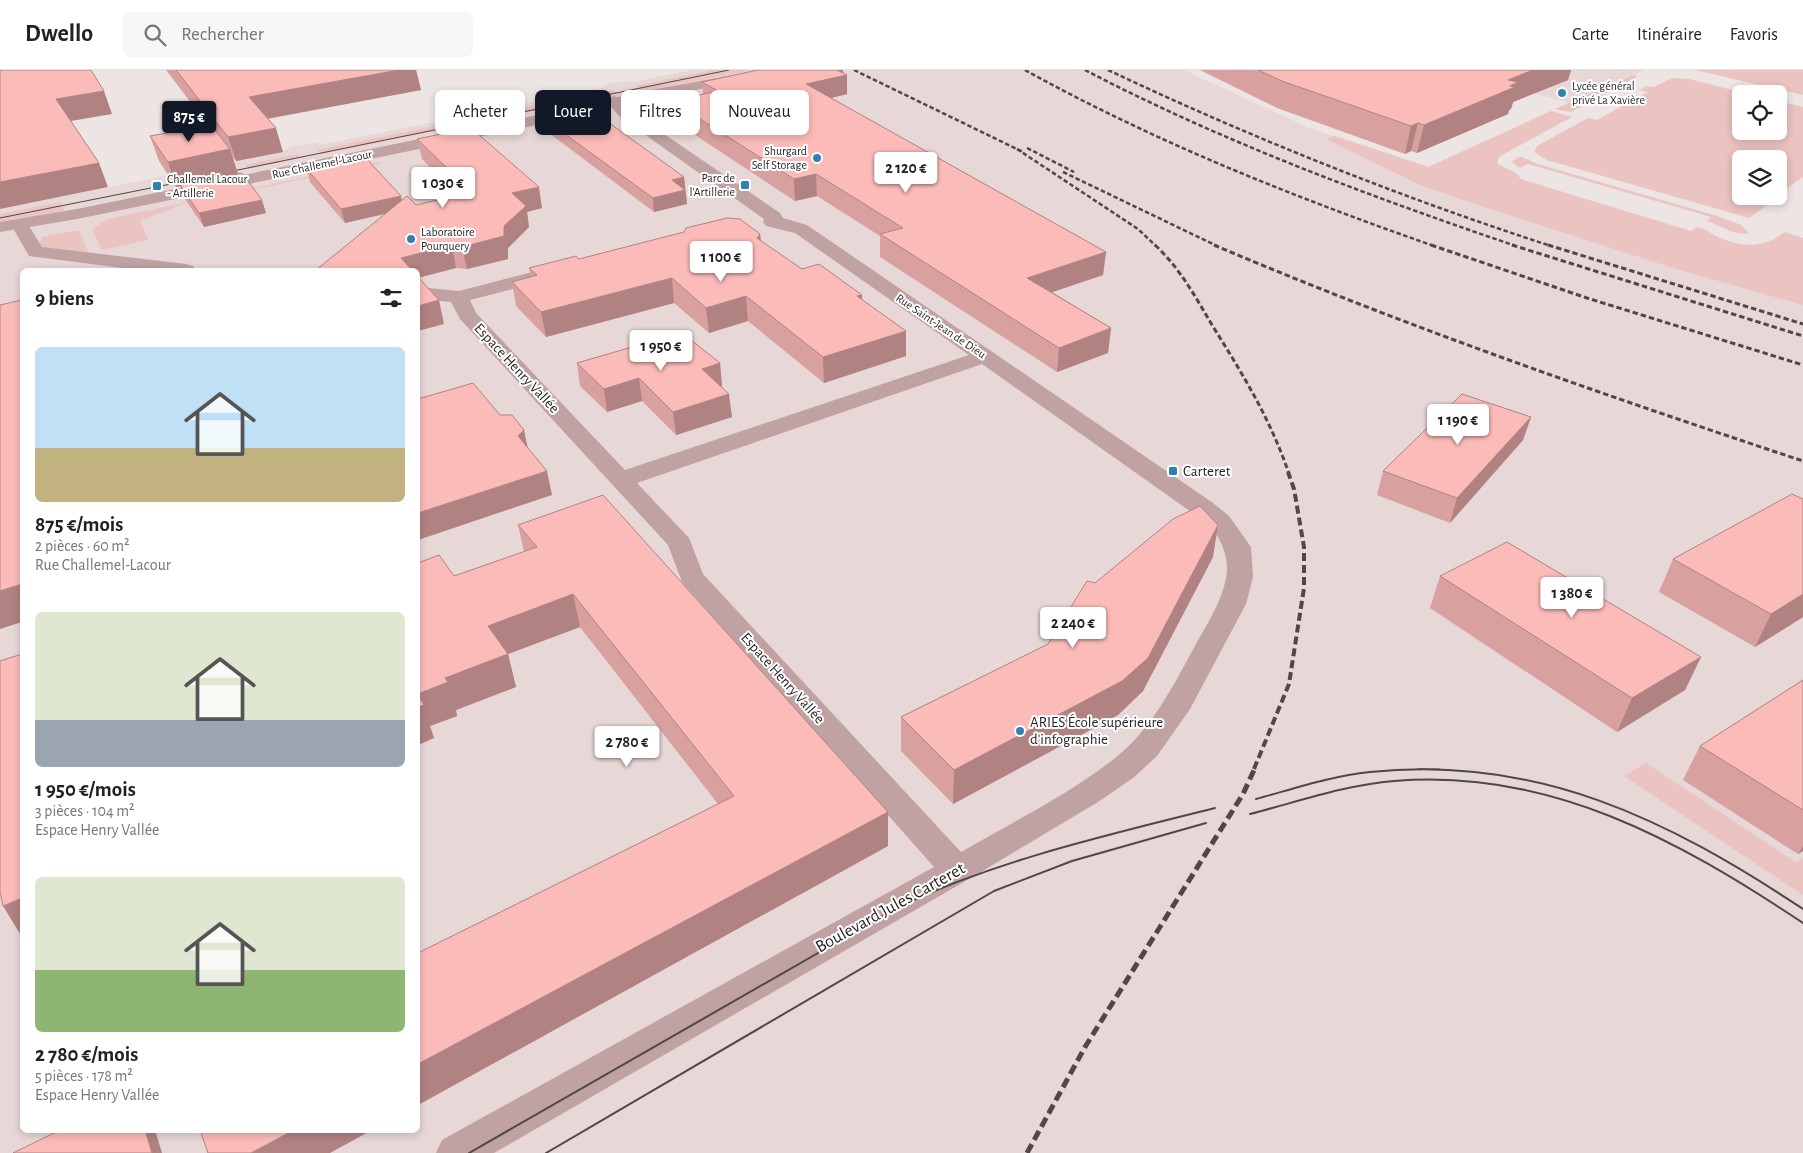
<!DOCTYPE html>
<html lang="fr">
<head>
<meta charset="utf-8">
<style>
  body { margin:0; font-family:"Alegreya Sans",sans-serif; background:#f6f6f6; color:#222; height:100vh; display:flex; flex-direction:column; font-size:19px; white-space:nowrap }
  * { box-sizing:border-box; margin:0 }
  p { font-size:16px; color:#767676 }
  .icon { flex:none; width:28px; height:28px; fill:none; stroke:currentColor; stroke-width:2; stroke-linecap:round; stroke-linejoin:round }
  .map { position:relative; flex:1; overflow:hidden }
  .sheet { position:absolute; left:20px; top:198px; width:400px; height:865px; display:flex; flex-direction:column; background:#fff; border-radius:8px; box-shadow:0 2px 8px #0003 }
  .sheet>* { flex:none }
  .hud { position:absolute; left:435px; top:20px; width:475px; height:45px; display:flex; gap:10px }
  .tools { position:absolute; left:1732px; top:15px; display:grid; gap:10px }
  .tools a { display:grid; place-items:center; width:55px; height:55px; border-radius:8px; background:#fff; box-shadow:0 2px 8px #0003; font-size:25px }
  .price { position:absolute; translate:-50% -42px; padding:0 11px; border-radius:5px; background:#fff; color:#222; font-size:16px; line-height:32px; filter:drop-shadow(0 1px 2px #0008) }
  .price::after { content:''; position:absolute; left:50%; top:30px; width:15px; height:11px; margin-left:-8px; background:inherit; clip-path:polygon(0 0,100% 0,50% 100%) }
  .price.on { background:#111827; color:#fff }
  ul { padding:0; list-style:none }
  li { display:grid; align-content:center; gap:10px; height:265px; padding:0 15px }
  li span { display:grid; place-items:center; height:155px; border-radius:8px; color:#555 }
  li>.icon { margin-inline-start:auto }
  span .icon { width:90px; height:90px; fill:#fffc; stroke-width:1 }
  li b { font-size:21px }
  h2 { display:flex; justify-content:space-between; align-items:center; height:60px; padding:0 15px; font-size:21px }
  .pill { padding:0 18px; border-radius:8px; background:#fff; box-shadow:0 2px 8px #0003; font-size:18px; line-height:45px }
  .pill.on { background:#111827; color:#fff }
  header { display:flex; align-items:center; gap:30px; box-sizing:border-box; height:70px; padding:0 25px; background:#fff; border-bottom:1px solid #e0e0e0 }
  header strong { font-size:24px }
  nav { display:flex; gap:28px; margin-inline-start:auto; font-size:18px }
  .search { width:350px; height:45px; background:#f6f6f6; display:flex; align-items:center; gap:12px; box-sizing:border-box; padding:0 18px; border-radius:8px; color:#767676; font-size:19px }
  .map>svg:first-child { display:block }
</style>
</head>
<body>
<header>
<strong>Dwello</strong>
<div class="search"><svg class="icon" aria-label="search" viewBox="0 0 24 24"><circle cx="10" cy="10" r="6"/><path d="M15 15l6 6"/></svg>Rechercher</div>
<nav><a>Carte</a><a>Itinéraire</a><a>Favoris</a></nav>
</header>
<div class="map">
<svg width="1803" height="1083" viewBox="0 0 1803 1083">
  <rect width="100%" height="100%" fill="#ece5e4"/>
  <path fill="#e7d7d6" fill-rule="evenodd" d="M692 0H1184L1309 58 1803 218V1083H0V139L279 83 291 77 312 73 324 74 603 18 606 14 623 11 633 12ZM22 200H418V1060H22Z
    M1470 0H1644L1570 33 1493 12Z"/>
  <path fill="#ebc3c1" d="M713 0H753L644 21 635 16Z
    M1695 0H1803V25Z
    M1636 4 1635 8 1571 42 1555 39Z
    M1672 8 1689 9 1749 24H1741V61H1779V31L1803 37V107L1779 124V89H1741V126H1775L1764 134 1767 135 1749 148 1547 90 1534 82 1537 76 1588 48 1597 50 1648 22 1639 20 1647 16 1654 17Z
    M614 20 623 25 587 33 577 27Z
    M568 29 574 33 321 84 317 80Z
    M1551 41 1572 47 1502 85 1498 88V94L1516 103 1521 109 1691 161 1697 157C1705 158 1711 164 1718 167 1743 178 1763 178 1785 162L1803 168V235L1670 197 1466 131 1418 114 1326 69 1335 66 1428 97Z
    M297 84 301 88 248 99 245 95Z
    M1518 87H1522L1538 94 1717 146 1741 155 1749 163C1736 167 1720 155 1707 151L1711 147 1528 94 1520 98 1512 92Z
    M377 92 381 93 183 134 140 151 148 170 102 180 92 159 108 149Z
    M61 132 64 141 0 153V144Z
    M73 161H79L90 186 45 179 39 174 42 167Z
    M1646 693 1797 793 1803 788V825L1624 706Z"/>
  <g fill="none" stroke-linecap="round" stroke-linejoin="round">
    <path fill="#bfa2a1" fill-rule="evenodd" d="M614 26 619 28 630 41 780 143 783 148 807 155 1213 433 1229 446 1251 477 1253 507 1246 534 1190 639 1157 686 1133 708 1098 732 969 809 494 1083H436L442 1070 934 797 682 512 668 475 460 249 451 232 418 229V217L459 221 548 198 555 200 558 204 555 208 470 230 476 243 625 400 969 285 795 163 766 156 763 152 764 149 620 47 606 31ZM982 294 1211 456C1222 472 1230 488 1226 509 1221 532 1208 553 1196 574 1173 616 1150 663 1110 692 1064 727 1011 753 961 782L703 504 689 468 637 413Z
      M23 155 29 156 42 177 186 194 193 196 196 200H138L29 186 14 160 17 156Z"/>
    <path fill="#bfa2a1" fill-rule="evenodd" d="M761 0H792L785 4 645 29 537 55 77 149 0 162V152L77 139 537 45 645 21Z"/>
    <path stroke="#4d4948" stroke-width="1" d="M223 103 729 0
      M0 148 186 111
      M1418 699H1440"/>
    <path stroke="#4d4948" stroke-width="2" d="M1256 729C1293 719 1331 706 1370 702 1538 685 1667 749 1803 839
      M1250 744C1297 732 1345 715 1394 711 1549 698 1678 770 1803 853
      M469 1083 900 836C1001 789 1108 765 1215 738
      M546 1083 994 821 1072 791 1206 753"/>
    <path stroke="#4d4948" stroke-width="2.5" stroke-dasharray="4.5 2.5" stroke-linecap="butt" d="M854 0 1023 82
      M1025 0C1155 72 1294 127 1434 176
      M1085 0C1223 72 1369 126 1516 176
      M1108 0C1252 68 1400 127 1551 176
      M1027 78 1074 102
      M1017 79 1138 159 1156 176
      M1063 102 1217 176"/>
    <path stroke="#4d4948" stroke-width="3" stroke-dasharray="5.5 3" stroke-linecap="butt" d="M1155 175C1179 197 1195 226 1212 255 1242 303 1271 350 1289 404
      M1214 175C1407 257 1604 325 1803 391
      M1431 175 1587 228 1803 295
      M1512 175 1803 266
      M1548 175 1803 254"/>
    <path stroke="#4d4948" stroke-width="4" stroke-dasharray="8 4" stroke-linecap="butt" d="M1254 699 1289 614 1304 518V477L1294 419 1288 402"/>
    <path stroke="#4d4948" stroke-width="5" stroke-dasharray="10 5" stroke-linecap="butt" d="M1027 1083 1085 977 1243 724 1255 698"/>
  </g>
  <path fill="#d8a19f" d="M166 0H416L421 20 268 48 283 82 236 91 232 87 238 104 266 143 204 157 185 129 180 116 176 117 159 91 150 66 208 55Z
    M1200 0H1571L1568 10 1513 32 1511 39 1509 40 1508 44 1417 83 1411 81 1405 84 1277 38Z
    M843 3 847 5V24L831 28 1106 182 1103 205 1052 222 1111 258 1108 283 1057 302 880 187V166L817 126 795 131 674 51 672 31 703 24 702 12Z
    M547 51 595 54 684 107 687 134 654 142 549 63Z
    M417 69 542 138 527 142 529 157 508 178V189L467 199 456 198 386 144 345 153 310 112 307 99 416 135 458 125 422 89Z
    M760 164 761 171 802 199 862 230 906 286 824 313 748 251 709 263 674 233 546 267 516 236 512 212 531 207 529 198 579 189Z
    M658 279 720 293 722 316H721L732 347 676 365 642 331 607 342 580 316 577 293Z
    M1531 347 1523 370 1450 453 1377 425 1383 401Z
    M518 455 888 742V776L418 1035V883L718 734 580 557 508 584 516 617 456 640 457 646 430 656 434 668 418 675V493L454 506 524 482Z
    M1213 487 1143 621 1118 645 953 734 901 681V647L1048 574Z
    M1673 489 1803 547 1755 577 1659 522Z
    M1440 506 1701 587 1685 620 1617 662 1430 538Z
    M1803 610V781L1798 784 1683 710 1700 676Z"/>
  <path fill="#b08382" d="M399 0H416L421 20 256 51 249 27Z
    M821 0H843V6L847 5V24L807 34 806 14Z
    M1533 0H1571L1568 10 1513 32 1511 39 1509 40 1508 44 1417 83 1424 55 1508 10Z
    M104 21 112 44 65 52 56 29Z
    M1418 53 1411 81 1405 84 1411 56Z
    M276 58 283 82 236 91 228 67Z
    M230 79 238 104 176 117 168 92Z
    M99 93 108 117 0 139V112Z
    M816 104 817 126 795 131 794 109Z
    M684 107 687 134 654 142 653 128 672 110Z
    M539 117 542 138 527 142 529 157 508 178V189L467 199 462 177 504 156 512 123Z
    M401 126 404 139 345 153 341 139Z
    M262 130 266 143 204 157 199 143Z
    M760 164 762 188 757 168Z
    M452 175 456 198 418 208V200H404L401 188Z
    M1106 182 1103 205 1026 231 1027 208Z
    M672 208 674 233 546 267 541 242Z
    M862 225 863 250 857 226Z
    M746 226 748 251 709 263 706 238Z
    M439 230 444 254 418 261V236Z
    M1111 258 1108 283 1057 302 1059 278Z
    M906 261V286L824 313 823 287Z
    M720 293 722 316 704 322 702 299Z
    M639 308 642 331 607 342 604 319Z
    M729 324 732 347 676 365 673 342Z
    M1531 347 1523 370 1450 453 1457 428Z
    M524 360 529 384 518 366Z
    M547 401 552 425 418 470V443Z
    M1218 455 1213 487 1143 621 1118 645 953 734 954 700Z
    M22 514V552L0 559V521Z
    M573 524 580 557 508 584 516 617 456 640 457 646 430 656 434 668 418 675V624L445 608 488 556Z
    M1803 524V547L1755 577 1771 544Z
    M1701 587 1685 620 1617 662 1632 628Z
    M888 742V776L418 1035V994Z
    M1803 776V781L1798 784Z
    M22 828V867L3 836Z
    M145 1060H155L162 1083H152Z
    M294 1060H372L330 1083H251Z"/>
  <path fill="#fbbbb9" stroke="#b08382" d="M0 0H91L104 21 56 29 99 93 0 112Z
    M176 0H399L249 27 276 58 228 67Z
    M758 0H837L847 5 806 14 1106 182 1027 208 1111 258 1059 278 880 164 903 158 816 104 794 109 672 31 718 21 702 12Z
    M1258 0H1533L1508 10 1518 12 1510 16 1515 17 1424 55 1418 53 1411 56 1282 11Z
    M580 44 595 54 608 52 684 107 672 110 685 120 653 128 547 51Z
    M211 55 230 79 168 92 150 66Z
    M471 58 539 117 512 123 526 136 504 156V166L462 177 452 175 401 188 411 199V200H316L407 126 416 135 472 122 417 69Z
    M365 87 401 126 341 139 307 99Z
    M242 103 262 130 199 143 180 115Z
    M727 148 740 149 760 164 757 168 802 199 819 194 862 225 857 226 906 261 823 287 746 226 706 238 672 208 541 242 512 212 537 205 529 198 576 186 579 189 684 162 686 158Z
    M418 208H419L439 230 418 236Z
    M22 230V514L0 521V235Z
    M691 270 720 293 702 299 729 324 673 342 639 308 604 319 577 293 649 272 658 279Z
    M473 313 500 345H512L524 360 518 366 547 401 418 443V329Z
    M1462 324 1531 347 1457 428 1383 401Z
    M1792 424 1803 429V524L1771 544 1673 489Z
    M603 425 888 742 418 994V883L734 726 573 524 488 556 508 584 445 608 448 612 418 624 424 635 418 637V493L439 485 454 506 537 477 518 455Z
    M1200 436 1218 455 1148 588 1122 611 954 700 901 647 1048 574 1087 511 1095 513 1173 449Z
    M1507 472 1701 587 1632 628 1440 506Z
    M22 584V828L3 836 0 822V591Z
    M1803 610V740L1700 676Z
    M60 1060H145L152 1083H13Z
    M200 1060H294L251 1083H208Z"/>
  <g fill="#2e82b2" stroke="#fff" stroke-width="2">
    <circle cx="1562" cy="23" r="5"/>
    <circle cx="817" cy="88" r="5"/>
    <rect x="740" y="110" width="10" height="10" rx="2.5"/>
    <rect x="152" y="111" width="10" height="10" rx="2.5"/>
    <circle cx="411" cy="169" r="5"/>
    <rect x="1168" y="396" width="10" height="10" rx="2.5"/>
    <circle cx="1020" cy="661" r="5"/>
  </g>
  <g text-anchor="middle" stroke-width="4" stroke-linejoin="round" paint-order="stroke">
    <g font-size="12" fill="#221f1f" stroke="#fff" text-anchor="start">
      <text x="1572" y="20">Lycée général<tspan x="1572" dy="14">privé La Xavière</tspan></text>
      <text x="807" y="85" text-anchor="end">Shurgard<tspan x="807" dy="14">Self Storage</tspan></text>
      <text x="735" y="112" text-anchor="end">Parc de<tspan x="735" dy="14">l'Artillerie</tspan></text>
      <text x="167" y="113">Challemel Lacour<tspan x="167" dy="14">- Artillerie</tspan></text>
      <text x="421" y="166">Laboratoire<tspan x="421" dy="14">Pourquery</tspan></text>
    </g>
    <g font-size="12" fill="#221f1f" stroke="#fff">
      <text transform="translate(322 94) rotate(-12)" y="4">Rue Challemel-Lacour</text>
      <text transform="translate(941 256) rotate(34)" y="4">Rue Saint-Jean de Dieu</text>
    </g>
    <g font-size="15" fill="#221f1f" stroke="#fff">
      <text transform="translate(517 298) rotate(47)" y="5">Espace Henry Vallée</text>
      <text transform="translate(783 608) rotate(48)" y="5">Espace Henry Vallée</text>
    </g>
    <g font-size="15" fill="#221f1f" stroke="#fff" text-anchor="start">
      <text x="1183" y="406">Carteret</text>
      <text x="1030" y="657">ARIES École supérieure<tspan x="1030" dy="17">d'infographie</tspan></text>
    </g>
    <g font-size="18" fill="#221f1f" stroke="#fff">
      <text transform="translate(890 837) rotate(-29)" y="6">Boulevard Jules Carteret</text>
    </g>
  </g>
</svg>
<div class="tools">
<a><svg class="icon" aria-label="locate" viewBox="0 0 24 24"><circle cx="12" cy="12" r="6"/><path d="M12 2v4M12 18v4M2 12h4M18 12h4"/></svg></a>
<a><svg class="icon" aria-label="layers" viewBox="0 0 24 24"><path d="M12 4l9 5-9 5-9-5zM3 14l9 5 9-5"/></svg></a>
</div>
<b class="price on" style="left:189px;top:73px">875 €</b>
<b class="price" style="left:906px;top:124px">2 120 €</b>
<b class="price" style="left:443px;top:139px">1 030 €</b>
<b class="price" style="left:721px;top:213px">1 100 €</b>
<b class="price" style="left:661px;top:302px">1 950 €</b>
<b class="price" style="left:1458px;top:376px">1 190 €</b>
<b class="price" style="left:1572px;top:549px">1 380 €</b>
<b class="price" style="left:1073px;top:579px">2 240 €</b>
<b class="price" style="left:627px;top:698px">2 780 €</b>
<div class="hud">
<a class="pill">Acheter</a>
<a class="pill on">Louer</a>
<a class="pill">Filtres</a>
<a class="pill">Nouveau</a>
</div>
<section class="sheet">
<h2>9 biens<svg class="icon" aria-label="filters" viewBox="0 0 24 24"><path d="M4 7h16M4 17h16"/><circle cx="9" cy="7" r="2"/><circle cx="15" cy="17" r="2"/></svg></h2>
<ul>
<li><span style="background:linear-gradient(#bfe0f5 65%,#c2b280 0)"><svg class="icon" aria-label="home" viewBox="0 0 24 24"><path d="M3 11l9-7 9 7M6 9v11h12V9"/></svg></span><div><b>875 €/mois</b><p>2 pièces · 60 m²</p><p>Rue Challemel-Lacour</p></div></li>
<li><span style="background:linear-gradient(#dfe7d0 70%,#9aa5b1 0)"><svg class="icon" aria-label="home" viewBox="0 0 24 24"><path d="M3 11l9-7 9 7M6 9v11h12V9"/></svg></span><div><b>1 950 €/mois</b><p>3 pièces · 104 m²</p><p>Espace Henry Vallée</p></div></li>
<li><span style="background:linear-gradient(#dfe7d0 60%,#8fb573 0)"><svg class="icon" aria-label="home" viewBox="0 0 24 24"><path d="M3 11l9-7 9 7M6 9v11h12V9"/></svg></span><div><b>2 780 €/mois</b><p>5 pièces · 178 m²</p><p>Espace Henry Vallée</p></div></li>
</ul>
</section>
</div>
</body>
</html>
